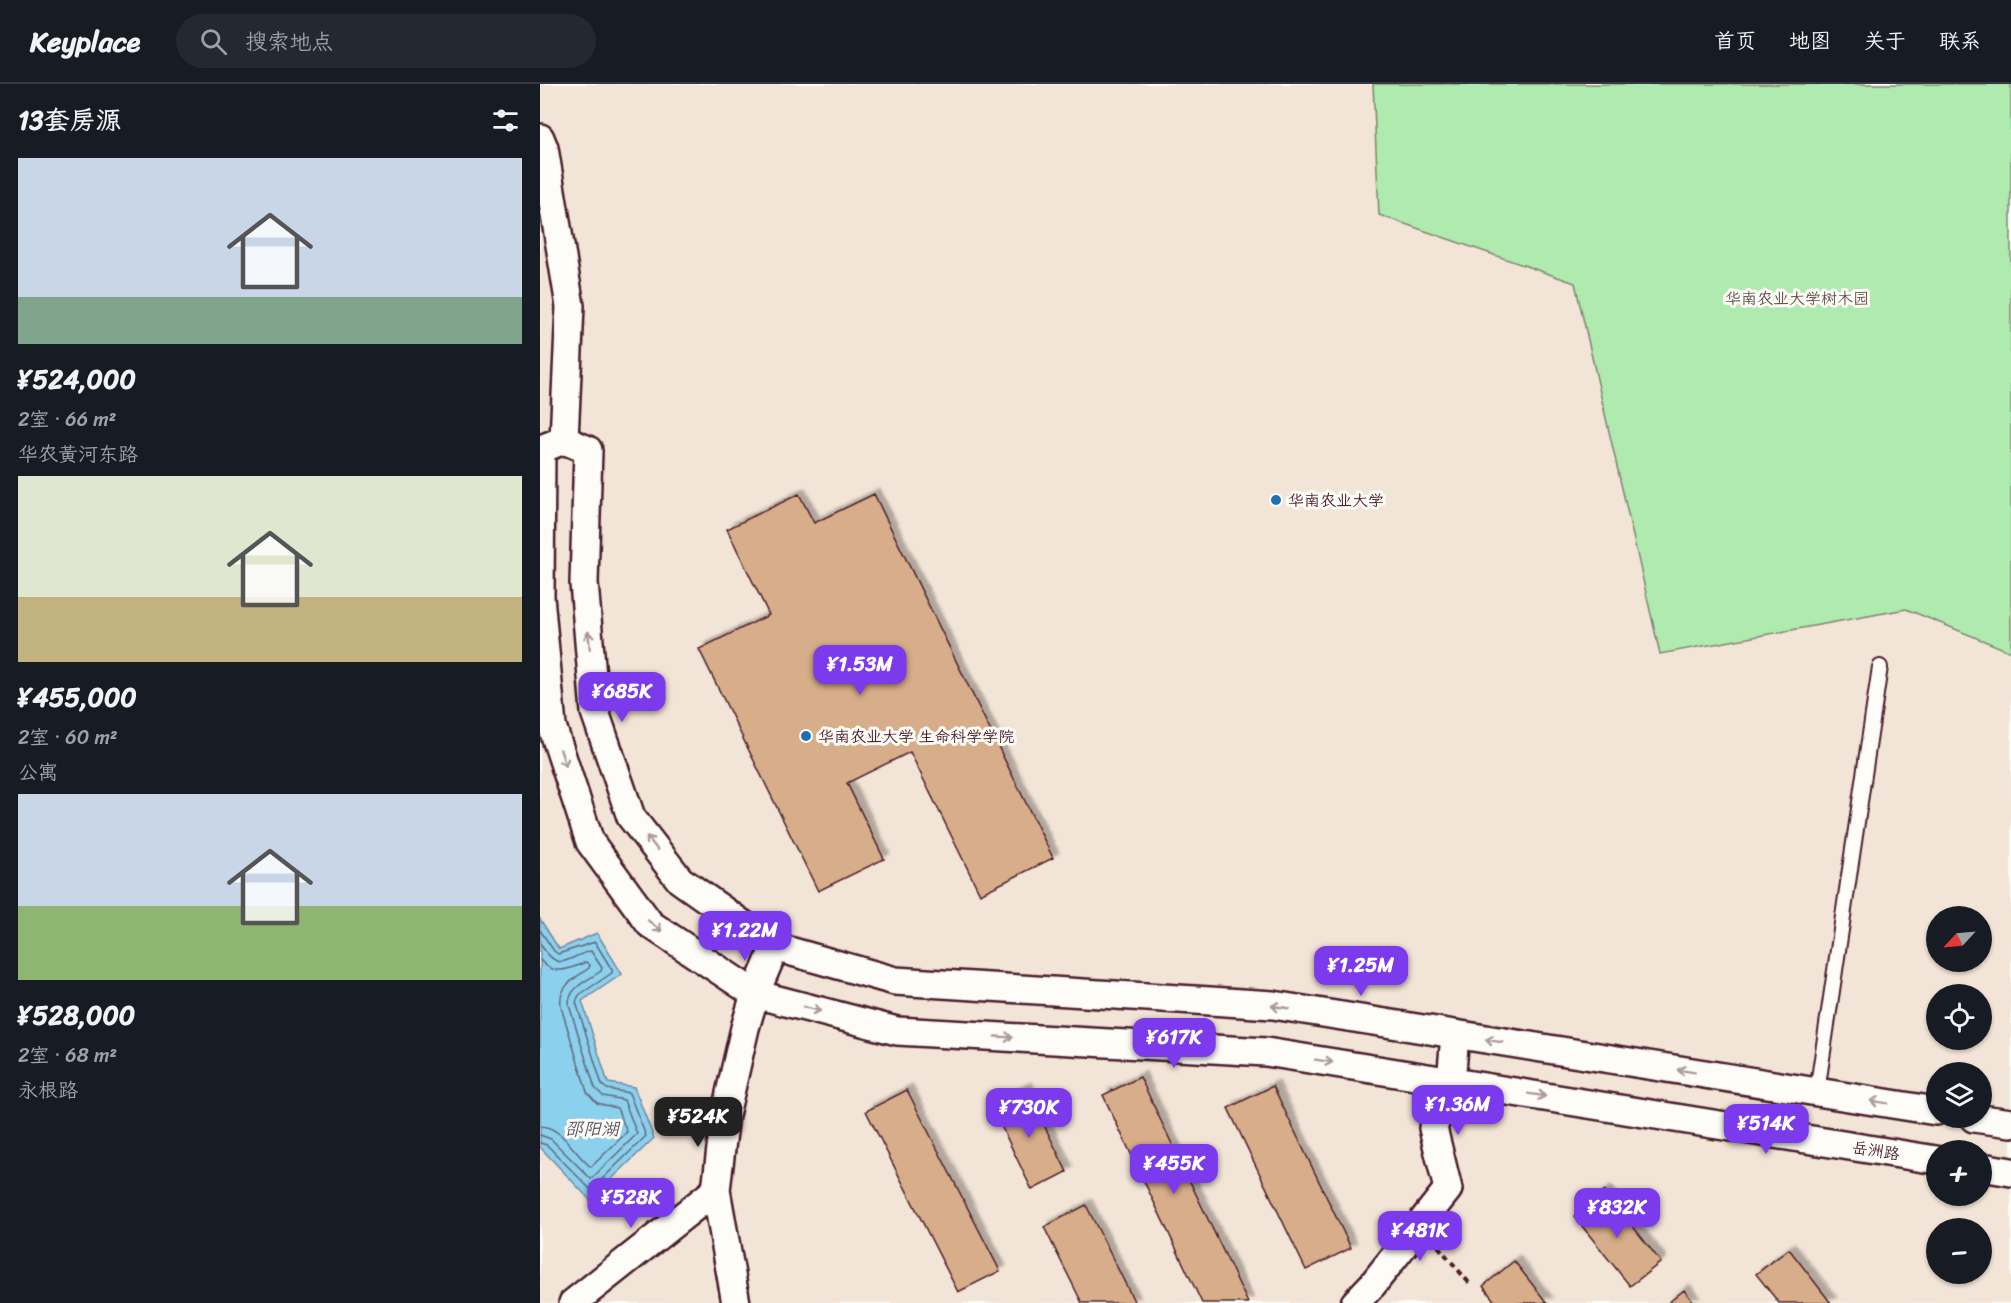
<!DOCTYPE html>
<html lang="zh">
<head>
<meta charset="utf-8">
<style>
  body { margin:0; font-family:Sriracha,"LXGW WenKai TC",sans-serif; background:#242831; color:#f1f3f6; height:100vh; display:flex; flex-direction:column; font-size:22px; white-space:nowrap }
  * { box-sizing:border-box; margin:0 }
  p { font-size:20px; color:#9ea1a6 }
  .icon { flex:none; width:33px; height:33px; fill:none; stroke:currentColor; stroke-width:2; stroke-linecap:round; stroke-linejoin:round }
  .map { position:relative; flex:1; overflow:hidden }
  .side { display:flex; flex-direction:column; background:#171b24; width:540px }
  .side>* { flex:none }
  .needle { width:39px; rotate:244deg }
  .fabs { position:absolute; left:1386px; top:822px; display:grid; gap:12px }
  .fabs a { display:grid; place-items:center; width:66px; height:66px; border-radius:50%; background:#171b24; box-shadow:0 2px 4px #0004; font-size:30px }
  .price { position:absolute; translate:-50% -51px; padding:0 14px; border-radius:12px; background:#7c3aed; color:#fff; font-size:20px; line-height:39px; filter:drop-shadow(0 2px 3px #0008) }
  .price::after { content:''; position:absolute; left:50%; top:36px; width:18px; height:14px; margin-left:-9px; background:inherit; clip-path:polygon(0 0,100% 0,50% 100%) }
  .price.on { background:#222; color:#fff }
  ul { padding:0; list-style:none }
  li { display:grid; align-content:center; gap:12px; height:318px; padding:0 18px }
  li span { display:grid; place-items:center; height:186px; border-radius:0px; color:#555 }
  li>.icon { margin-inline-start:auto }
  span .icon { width:108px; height:108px; fill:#fffc; stroke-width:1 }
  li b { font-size:26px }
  h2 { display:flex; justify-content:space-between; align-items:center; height:72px; padding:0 18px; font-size:26px }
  header { display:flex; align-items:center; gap:36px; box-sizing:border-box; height:84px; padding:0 30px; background:#171b24; border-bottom:2px solid #363941 }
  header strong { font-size:28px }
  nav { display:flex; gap:33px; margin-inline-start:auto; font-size:21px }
  .search { width:420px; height:54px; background:#242831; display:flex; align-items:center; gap:15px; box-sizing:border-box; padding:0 21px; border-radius:33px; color:#9ea1a6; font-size:22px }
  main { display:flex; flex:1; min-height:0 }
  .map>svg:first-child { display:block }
</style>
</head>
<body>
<header>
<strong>Keyplace</strong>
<div class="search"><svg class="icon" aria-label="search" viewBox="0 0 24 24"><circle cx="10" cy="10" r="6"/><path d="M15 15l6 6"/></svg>搜索地点</div>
<nav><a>首页</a><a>地图</a><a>关于</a><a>联系</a></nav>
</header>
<main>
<section class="side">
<h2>13套房源<svg class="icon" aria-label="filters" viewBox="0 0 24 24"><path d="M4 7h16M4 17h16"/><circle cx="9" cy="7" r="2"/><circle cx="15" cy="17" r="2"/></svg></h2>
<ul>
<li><span style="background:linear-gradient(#c9d6e8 75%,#7fa58c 0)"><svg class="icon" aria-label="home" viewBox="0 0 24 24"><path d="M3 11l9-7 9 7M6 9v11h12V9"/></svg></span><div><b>¥524,000</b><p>2室 · 66 m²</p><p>华农黄河东路</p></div></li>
<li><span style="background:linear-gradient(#dfe7d0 65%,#c2b280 0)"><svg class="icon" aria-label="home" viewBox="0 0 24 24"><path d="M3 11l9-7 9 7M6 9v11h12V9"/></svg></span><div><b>¥455,000</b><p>2室 · 60 m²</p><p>公寓</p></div></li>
<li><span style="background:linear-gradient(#c9d6e8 60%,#8fb573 0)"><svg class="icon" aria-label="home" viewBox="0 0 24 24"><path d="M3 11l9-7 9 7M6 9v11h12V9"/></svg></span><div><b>¥528,000</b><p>2室 · 68 m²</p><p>永根路</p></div></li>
</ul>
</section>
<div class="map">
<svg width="1471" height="1219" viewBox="0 0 1471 1219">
  <defs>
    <filter id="shadow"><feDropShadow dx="5.5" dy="-5.5" stdDeviation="1.5" flood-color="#0004"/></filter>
  </defs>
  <rect width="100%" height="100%" fill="#fdfcf7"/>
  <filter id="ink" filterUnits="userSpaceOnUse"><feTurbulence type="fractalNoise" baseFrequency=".0167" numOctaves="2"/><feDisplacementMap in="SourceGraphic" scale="12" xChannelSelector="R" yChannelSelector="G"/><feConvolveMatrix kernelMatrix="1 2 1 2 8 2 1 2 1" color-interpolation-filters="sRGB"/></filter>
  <g filter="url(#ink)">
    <path fill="#f2e4d6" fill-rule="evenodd" d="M0 0H1471V1219H0ZM1396 832H1442V878H1396ZM1396 910H1442V956H1396ZM1396 988H1442V1034H1396ZM1396 1066H1442V1112H1396ZM1396 1144H1442V1190H1396Z"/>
    <path fill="#afeaaf" stroke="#7c846d" stroke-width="1.5" d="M833 0H1471V568L1366 525 1120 570 1035 199 839 131Z"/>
    <path fill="#8bd1ed" stroke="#718a9f" stroke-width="1.5" d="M0 835 19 865 57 849 82 890 42 917 68 999 94 1003 114 1054 50 1116 0 1063Z"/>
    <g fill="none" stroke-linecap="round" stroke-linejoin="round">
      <path stroke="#646679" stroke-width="1.5" d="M0 846 14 867 18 870 55 858 72 886V889L39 911 36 918 62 1001 67 1005 89 1009 106 1052 51 1106 7 1061 0 1059
        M0 860C20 890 24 874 51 867L62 884 61 887C49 896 28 903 29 921L55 1004 63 1012 84 1016 97 1050 51 1095 11 1055 0 1051
        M0 876C14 893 29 885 46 878L50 881 49 884C34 895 18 902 21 923L47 1008 57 1019 77 1024 87 1048 51 1083C34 1070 23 1043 0 1042"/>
    </g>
    <path fill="#d8ad89" stroke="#4a1f2b" stroke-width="1.5" filter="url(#shadow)" d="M259 410 274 439 334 410 513 774 440 810 370 668 307 699 344 775 278 807 159 565 229 531 187 445Z
      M600 993 708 1219H662L563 1011Z
      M733 1002 811 1164 766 1186 688 1024Z
      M486 1004 527 1088 492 1106 451 1021Z
      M367 1006 460 1187 418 1208 326 1027Z
      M1065 1107 1121 1178 1090 1202 1034 1132Z
      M546 1121 595 1219H542L504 1143Z
      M1249 1165 1291 1219H1239L1216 1190Z
      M974 1177 1007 1219H956L943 1202Z
      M1144 1206 1154 1219H1128Z"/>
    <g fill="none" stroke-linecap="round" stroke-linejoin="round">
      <defs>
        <path id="service" d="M1277 1008 1340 583"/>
        <path id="minor" d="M0 54 4 64 30 222 24 356
          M24 356 1 365 0 513 12 642 50 758 110 840 215 910 357 947 726 968 1396 1076
          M24 356 48 366 44 499 55 628 91 733 140 796 235 863 355 897 733 921 1396 1027
          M1434 1034 1471 1039
          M1442 1083 1471 1088
          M33 1219 176 1106
          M196 1219 176 1106 185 1031 205 944 215 910 235 863
          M815 1219 833 1200 908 1105 893 1044 911 998 915 951"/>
      </defs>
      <use href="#service" stroke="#4a1f2b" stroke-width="18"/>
      <use href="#minor" stroke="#4a1f2b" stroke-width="32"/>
      <path stroke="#4a1f2b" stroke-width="4" stroke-dasharray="6 4.5" stroke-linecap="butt" d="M898 1162 930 1200"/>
      <use href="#service" stroke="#fdfcf7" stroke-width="14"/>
      <use href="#minor" stroke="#fdfcf7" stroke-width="27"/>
    </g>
    <defs><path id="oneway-shaft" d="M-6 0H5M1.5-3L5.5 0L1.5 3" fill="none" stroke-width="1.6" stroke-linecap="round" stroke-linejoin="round" transform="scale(1.5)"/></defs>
    <g stroke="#ac999b">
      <use href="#oneway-shaft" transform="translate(49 556) rotate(-95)"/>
      <use href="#oneway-shaft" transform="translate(23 674) rotate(72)"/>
      <use href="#oneway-shaft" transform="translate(112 759) rotate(-128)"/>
      <use href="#oneway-shaft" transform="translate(115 842) rotate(39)"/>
      <use href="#oneway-shaft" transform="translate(740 923) rotate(-172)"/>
      <use href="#oneway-shaft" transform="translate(272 925) rotate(15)"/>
      <use href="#oneway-shaft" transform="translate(464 953) rotate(3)"/>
      <use href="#oneway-shaft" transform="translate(954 957) rotate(-171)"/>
      <use href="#oneway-shaft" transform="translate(784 977) rotate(9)"/>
      <use href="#oneway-shaft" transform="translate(1146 987) rotate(-171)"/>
      <use href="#oneway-shaft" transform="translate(997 1011) rotate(9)"/>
      <use href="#oneway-shaft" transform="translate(1339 1018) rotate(-171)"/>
    </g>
  </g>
  <g fill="#1f6fb2" stroke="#fdfcf7" stroke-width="2">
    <circle cx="736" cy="416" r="6"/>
    <circle cx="266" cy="652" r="6"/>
  </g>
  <g text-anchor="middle" stroke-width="6" stroke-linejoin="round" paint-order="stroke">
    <g font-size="16" fill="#63524c" stroke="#fdfcf7">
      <text x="1257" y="220">华南农业大学树木园</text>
    </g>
    <g font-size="16" fill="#4a1f2b" stroke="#fdfcf7" text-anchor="start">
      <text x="748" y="422">华南农业大学</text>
      <text x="278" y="658">华南农业大学 生命科学学院</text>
    </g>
    <g font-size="16" fill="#4a1f2b" stroke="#fdfcf7">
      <text transform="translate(1336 1066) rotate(9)" y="6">岳洲路</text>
    </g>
    <g font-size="18" font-style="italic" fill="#5e5465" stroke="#fdfcf7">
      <text x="52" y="1051">邵阳湖</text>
    </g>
  </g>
</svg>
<div class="fabs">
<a><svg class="needle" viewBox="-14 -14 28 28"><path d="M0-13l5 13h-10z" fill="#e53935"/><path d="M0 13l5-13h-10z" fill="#9ea1a6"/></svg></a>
<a><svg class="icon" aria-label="locate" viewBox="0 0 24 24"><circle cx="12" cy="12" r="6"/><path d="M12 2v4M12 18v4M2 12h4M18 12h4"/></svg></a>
<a><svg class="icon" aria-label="layers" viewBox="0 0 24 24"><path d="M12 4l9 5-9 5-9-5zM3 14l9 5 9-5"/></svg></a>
<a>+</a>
<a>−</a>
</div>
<b class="price" style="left:320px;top:612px">¥1.53M</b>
<b class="price" style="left:82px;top:639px">¥685K</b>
<b class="price" style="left:205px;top:878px">¥1.22M</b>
<b class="price" style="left:821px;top:913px">¥1.25M</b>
<b class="price" style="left:634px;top:985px">¥617K</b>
<b class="price" style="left:918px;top:1052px">¥1.36M</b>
<b class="price" style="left:489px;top:1055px">¥730K</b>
<b class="price on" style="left:158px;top:1064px">¥524K</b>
<b class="price" style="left:1226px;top:1071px">¥514K</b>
<b class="price" style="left:634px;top:1111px">¥455K</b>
<b class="price" style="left:91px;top:1145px">¥528K</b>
<b class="price" style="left:1077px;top:1155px">¥832K</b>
<b class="price" style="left:880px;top:1178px">¥481K</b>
</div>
</main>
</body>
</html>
